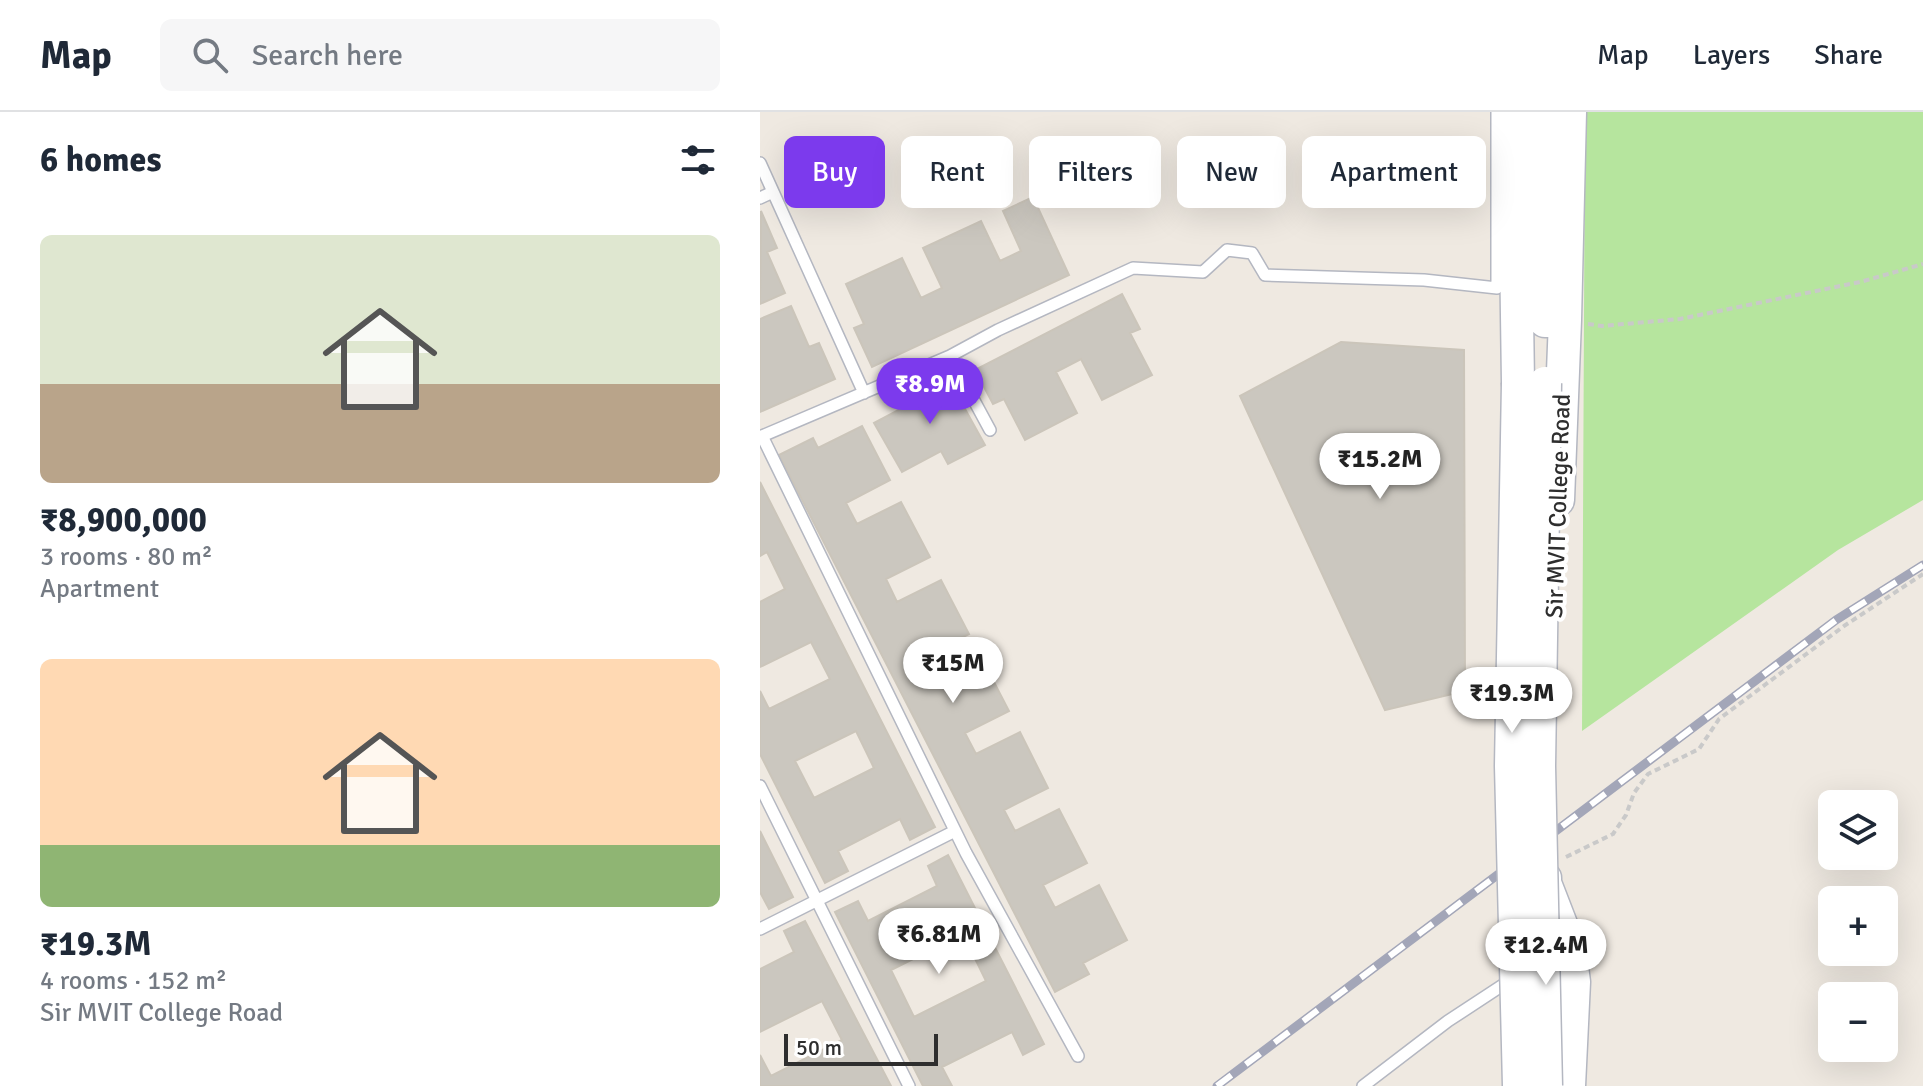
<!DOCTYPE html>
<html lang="en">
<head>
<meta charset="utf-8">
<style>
  body { margin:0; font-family:Signika,sans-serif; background:#f6f6f7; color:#1f2937; height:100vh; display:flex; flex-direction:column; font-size:30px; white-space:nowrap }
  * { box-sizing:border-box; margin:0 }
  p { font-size:26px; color:#747a83 }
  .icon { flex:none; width:44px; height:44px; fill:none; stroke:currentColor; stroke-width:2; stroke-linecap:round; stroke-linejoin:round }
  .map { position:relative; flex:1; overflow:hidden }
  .panel { display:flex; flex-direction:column; background:#fff; width:760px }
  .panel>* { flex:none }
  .banner { position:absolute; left:24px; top:24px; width:760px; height:72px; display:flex; gap:16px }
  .tools { position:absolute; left:1058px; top:678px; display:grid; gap:16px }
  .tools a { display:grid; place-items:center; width:80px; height:80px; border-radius:12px; background:#fff; box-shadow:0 8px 32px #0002; font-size:40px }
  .scale { position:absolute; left:24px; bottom:20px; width:154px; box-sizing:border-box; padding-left:8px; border:4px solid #2e2e2e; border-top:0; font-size:22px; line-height:28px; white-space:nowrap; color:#2e2e2e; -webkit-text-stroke:6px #fff; paint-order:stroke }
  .price { position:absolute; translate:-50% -68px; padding:0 18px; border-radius:28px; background:#fff; color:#222; font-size:26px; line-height:52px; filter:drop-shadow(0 2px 4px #0008) }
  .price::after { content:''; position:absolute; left:50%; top:48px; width:24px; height:18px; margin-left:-12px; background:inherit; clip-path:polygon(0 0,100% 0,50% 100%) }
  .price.on { background:#7c3aed; color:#fff }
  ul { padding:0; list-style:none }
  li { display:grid; align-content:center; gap:16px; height:424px; padding:0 40px }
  li span { display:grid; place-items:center; height:248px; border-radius:12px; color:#555 }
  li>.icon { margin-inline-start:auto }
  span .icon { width:144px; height:144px; fill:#fffc; stroke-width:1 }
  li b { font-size:34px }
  h2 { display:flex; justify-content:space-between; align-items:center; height:96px; padding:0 40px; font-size:34px }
  .tag { padding:0 28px; border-radius:12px; background:#fff; box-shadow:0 8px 32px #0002; font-size:28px; line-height:72px }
  .tag.on { background:#7c3aed; color:#fff }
  header { display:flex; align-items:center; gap:48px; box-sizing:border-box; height:112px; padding:0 40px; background:#fff; border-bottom:2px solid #e0e1e3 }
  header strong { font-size:38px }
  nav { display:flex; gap:44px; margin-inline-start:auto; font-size:28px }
  .search { width:560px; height:72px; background:#f6f6f7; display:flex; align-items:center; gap:20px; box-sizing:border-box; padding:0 28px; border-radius:12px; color:#747a83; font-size:30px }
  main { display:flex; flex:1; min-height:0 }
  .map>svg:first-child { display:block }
</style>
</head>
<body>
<header>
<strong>Map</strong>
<div class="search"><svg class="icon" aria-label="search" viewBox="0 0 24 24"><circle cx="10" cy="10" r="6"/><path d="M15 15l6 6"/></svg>Search here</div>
<nav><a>Map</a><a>Layers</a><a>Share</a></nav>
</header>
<main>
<section class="panel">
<h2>6 homes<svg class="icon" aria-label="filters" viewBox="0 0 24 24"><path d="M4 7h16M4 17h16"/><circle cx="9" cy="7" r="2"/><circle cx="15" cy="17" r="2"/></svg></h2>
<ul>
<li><span style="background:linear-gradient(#dfe7d0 60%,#b9a48a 0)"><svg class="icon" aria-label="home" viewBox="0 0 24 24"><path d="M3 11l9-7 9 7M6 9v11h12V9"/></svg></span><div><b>₹8,900,000</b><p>3 rooms · 80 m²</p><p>Apartment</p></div></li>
<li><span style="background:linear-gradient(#ffd9b3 75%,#8fb573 0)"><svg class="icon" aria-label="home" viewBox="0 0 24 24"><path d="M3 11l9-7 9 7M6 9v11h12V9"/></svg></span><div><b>₹19.3M</b><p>4 rooms · 152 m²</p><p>Sir MVIT College Road</p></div></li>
</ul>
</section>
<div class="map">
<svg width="1163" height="974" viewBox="0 0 1163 974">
  <rect width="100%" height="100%" fill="#efe9e1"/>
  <path fill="#b6e59e" d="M825 0H1163V388L1078 438 822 619Z"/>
  <path fill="#cbc7bf" stroke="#cbc5ba" stroke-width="2" fill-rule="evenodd" d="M273 85 309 163 112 255 94 216 104 212 86 172 142 146 161 186 182 176 163 136 221 109 240 149 261 139 243 99Z
    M1 99 17 136 7 140 25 181 0 192Z
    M362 182 380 217 370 221 392 263 342 288 321 247 296 260 317 301 265 328 244 287 233 292 215 258Z
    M31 194 49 235 59 231 75 267 0 300V207Z
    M581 230 704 238 705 579 625 598 480 284Z
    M184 259 225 333 188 352 181 339 142 360 114 311 154 290 148 279Z
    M102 314 130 368 86 391 97 412 141 390 170 445 126 467 137 490 181 468 209 522 165 544 177 567 221 545 249 599 205 621 216 642 260 620 288 676 244 698 255 719 299 697 327 751 283 773 295 796 339 773 367 828 323 851 329 862 295 880 19 343 53 326 58 336Z
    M0 370 175 715 150 728 140 707 78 739 88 759 65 771 0 642V579L9 597 70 567 51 530 0 555V490L25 477 7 440 0 444ZM96 619 114 656 54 686 35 649Z
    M0 719 33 785 9 797 0 780Z
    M188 743 284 932 263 943 252 920 182 955 192 974H163L75 800 98 789 108 809 177 774 168 754ZM203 822 226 869 154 905 131 858Z
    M45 809 131 974H0V943L11 964 82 928 62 889 0 920V857L34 840 24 819Z"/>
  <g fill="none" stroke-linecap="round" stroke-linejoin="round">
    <defs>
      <path id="service" d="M0 51 104 281
        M0 86 13 80
        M190 244 2 324 206 741 318 944
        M230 318 190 244 238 218 373 156 443 160 467 138 492 141 505 163 664 168 737 176V0
        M0 674 149 974
        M0 817 195 719
        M603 974 688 909 752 867"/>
      <path id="secondary" d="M754 0 758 271
        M782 0 785 209
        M798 388 805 208 810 0
        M785 766V771L809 833 814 870 809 974"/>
    </defs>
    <use href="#service" stroke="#b4b7c1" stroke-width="14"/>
    <use href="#secondary" stroke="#b4b7c1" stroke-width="35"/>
    <path stroke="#c9c9c9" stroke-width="4" stroke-dasharray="6 4" stroke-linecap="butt" d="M828 212 842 214 920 207 1100 170 1163 152
      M806 745 853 722 866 703 874 681 888 662 939 637 959 607 1084 514 1163 462"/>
    <use href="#service" stroke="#fff" stroke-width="11"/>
    <use href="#secondary" stroke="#fff" stroke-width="32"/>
    <defs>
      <path id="rail" d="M457 974 1076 508 1163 453"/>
    </defs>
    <use href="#rail" stroke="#a3a6b8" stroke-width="9"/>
    <use href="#rail" stroke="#fff" stroke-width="6" stroke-dasharray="18" stroke-linecap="butt"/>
    <defs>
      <path id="secondary-bridge" d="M758 271 751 654 759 974
        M785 271 779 654 786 974"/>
    </defs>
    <use href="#secondary-bridge" stroke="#b4b7c1" stroke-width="35" stroke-linecap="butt"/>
    <use href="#secondary-bridge" stroke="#fff" stroke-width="32"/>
  </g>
  <g text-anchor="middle" stroke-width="8" stroke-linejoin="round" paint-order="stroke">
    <g font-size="24" fill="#2e2e2e" stroke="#fff">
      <text transform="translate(798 394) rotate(-88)" y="8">Sir MVIT College Road</text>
    </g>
  </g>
</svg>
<div class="tools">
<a><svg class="icon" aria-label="layers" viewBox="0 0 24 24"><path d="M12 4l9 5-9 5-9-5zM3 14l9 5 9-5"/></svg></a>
<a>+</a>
<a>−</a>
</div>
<div class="scale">50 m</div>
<b class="price on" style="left:170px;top:314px">₹8.9M</b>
<b class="price" style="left:620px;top:389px">₹15.2M</b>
<b class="price" style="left:193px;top:593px">₹15M</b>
<b class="price" style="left:752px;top:623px">₹19.3M</b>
<b class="price" style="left:179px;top:864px">₹6.81M</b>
<b class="price" style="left:786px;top:875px">₹12.4M</b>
<div class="banner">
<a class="tag on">Buy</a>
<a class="tag">Rent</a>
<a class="tag">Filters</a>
<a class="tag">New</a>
<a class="tag">Apartment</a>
</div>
</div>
</main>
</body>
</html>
